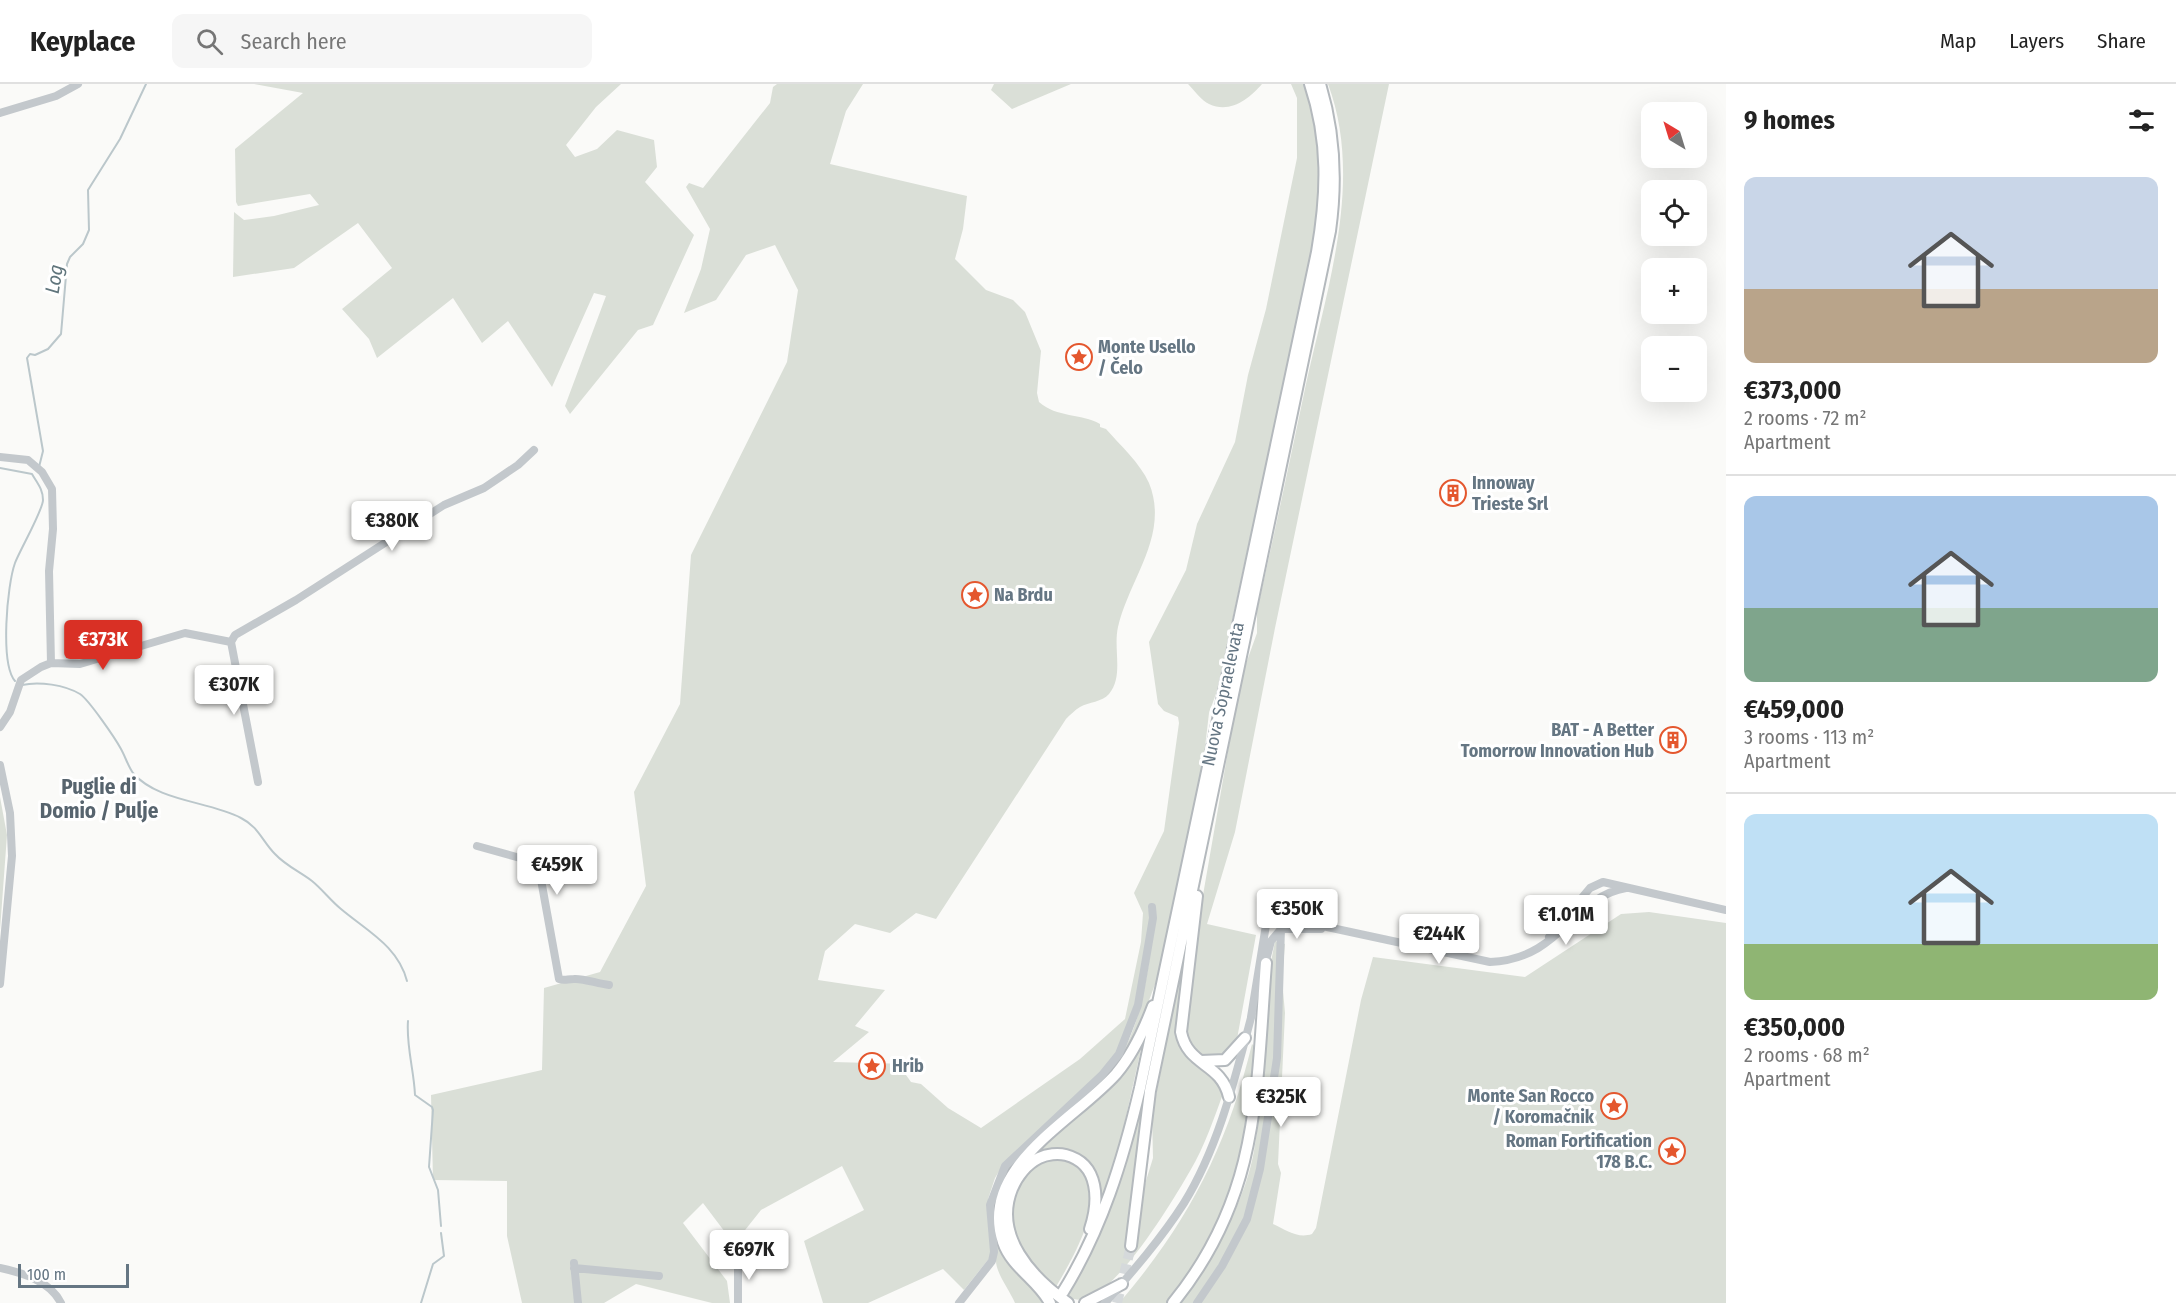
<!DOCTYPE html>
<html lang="en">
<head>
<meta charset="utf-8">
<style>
  body { margin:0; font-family:"Fira Sans Condensed",sans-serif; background:#f6f6f6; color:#222; height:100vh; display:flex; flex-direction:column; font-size:22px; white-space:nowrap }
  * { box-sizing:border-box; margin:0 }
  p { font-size:20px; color:#767676 }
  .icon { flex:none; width:33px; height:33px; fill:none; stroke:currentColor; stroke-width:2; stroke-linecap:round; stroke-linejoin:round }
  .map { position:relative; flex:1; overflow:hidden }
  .side { display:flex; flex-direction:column; background:#fff; width:450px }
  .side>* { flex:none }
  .needle { width:39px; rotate:322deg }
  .buttons { position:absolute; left:1641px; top:18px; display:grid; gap:12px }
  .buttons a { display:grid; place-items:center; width:66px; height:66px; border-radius:12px; background:#fff; box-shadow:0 6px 24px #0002; font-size:30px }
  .scale { position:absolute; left:18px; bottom:15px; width:111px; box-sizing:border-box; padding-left:6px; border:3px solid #657683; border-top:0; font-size:16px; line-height:21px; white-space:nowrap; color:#657683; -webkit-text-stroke:4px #fff; paint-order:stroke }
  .price { position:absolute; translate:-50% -51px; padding:0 14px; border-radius:6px; background:#fff; color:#222; font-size:20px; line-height:39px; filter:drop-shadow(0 2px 3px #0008) }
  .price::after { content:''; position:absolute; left:50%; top:36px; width:18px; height:14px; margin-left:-9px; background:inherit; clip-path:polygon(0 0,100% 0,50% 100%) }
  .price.active { background:#d93025; color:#fff }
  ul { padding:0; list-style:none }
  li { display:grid; align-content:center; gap:12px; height:318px; padding:0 18px }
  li+li { border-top:2px solid #e0e0e0 }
  li span { display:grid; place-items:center; height:186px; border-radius:12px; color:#555 }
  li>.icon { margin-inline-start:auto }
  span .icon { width:108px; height:108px; fill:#fffc; stroke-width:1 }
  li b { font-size:26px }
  h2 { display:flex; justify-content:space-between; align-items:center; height:72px; padding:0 18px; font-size:26px }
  header { display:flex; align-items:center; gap:36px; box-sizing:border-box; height:84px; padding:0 30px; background:#fff; border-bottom:2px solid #e0e0e0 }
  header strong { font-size:28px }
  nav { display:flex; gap:33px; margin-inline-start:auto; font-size:21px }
  .search { width:420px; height:54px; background:#f6f6f6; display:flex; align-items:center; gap:15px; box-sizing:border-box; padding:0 21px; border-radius:12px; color:#767676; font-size:22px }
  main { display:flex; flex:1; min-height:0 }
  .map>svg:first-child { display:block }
</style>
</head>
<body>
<header>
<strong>Keyplace</strong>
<div class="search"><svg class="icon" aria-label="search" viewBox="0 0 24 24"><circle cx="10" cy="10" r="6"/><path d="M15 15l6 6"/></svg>Search here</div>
<nav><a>Map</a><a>Layers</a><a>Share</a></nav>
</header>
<main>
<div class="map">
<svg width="1726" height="1219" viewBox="0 0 1726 1219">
  <rect width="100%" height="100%" fill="#fafaf8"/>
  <path fill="#dadfd7" d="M254 0H621L596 23 566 61 575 73 597 65 617 46 654 56 657 83 645 98 694 151 653 241 638 246 570 330 565 322 606 212 594 209 552 303 508 237 482 259 453 214 377 274 369 255 342 225 392 184 358 139 294 184 233 193 234 128 244 136 274 132 319 121 310 110 238 122 236 118 235 65 303 9Z
    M777 0H863L846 27 830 80 967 112 963 145 955 175 986 206 1013 216 1025 228 1041 267 1037 309 1039 318C1057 334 1081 329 1100 340V343L1106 345C1120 361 1140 379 1149 399 1170 451 1129 495 1118 543 1113 565 1124 592 1109 610 1102 618 1089 618 1080 623 1075 626 1070 631 1066 635L936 835 916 829 890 849 855 840 825 867 818 896 885 906 855 942 869 948 833 978 909 980 906 991 911 998 921 1000 948 1024 981 1044 1080 975 1125 935 1141 858 1143 829 1134 809 1164 747 1179 639 1178 633 1164 627 1158 620 1149 558 1186 486 1197 440 1235 358 1248 291 1266 225 1297 74V14L1291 0H1304C1321 53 1322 102 1314 156L1217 607 1209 629 1204 672 1157 895 1141 938 1126 968 1108 992 1016 1076C970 1134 1005 1174 1045 1219H1015C1010 1207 996 1189 996 1177 994 1135 987 1108 1017 1073 1046 1044 1098 1007 1119 974 1145 935 1150 869 1156 824L1153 819 1148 823C1155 835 1135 930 1128 946 1121 964 1111 979 1098 993L1004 1079 995 1094 988 1115 991 1172 964 1206 943 1185 868 1219H823L804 1157 864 1126 842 1082 761 1126 734 1160 703 1119 683 1139 727 1197 730 1219H712L636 1200 604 1219H522L507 1152V1097L433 1096 431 1011 542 986 544 904 600 888 646 802 634 708 680 620 691 471 787 278 798 206 775 161 746 171 716 216 684 229 701 185 710 145 686 103 689 99 703 104 770 19 773 3Z
    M994 0H1071L1012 25 991 6Z
    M1188 0H1262C1249 15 1230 30 1209 20 1202 17 1194 6 1188 0Z
    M1328 0H1389L1275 544 1235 748 1207 840 1256 851 1237 955 1223 972 1207 975 1191 962 1185 945 1203 811 1232 644 1243 588 1257 549V527C1274 452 1290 376 1306 300 1327 204 1364 96 1328 0Z
    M0 713 7 751 0 846Z
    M1649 828 1726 839V1219H1180C1212 1174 1244 1122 1254 1067 1264 1007 1266 944 1270 883L1275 857 1285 860 1282 895 1285 929 1278 1080 1281 1089 1273 1140C1286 1146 1298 1155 1312 1150L1316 1144 1361 916 1373 873 1525 893 1621 830Z
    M1187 856 1177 946 1180 964 1190 977 1212 989 1224 1007C1214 1034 1205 1062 1190 1087 1172 1118 1120 1205 1085 1215 1068 1219 1054 1204 1044 1193 1038 1186 1030 1180 1025 1173 1005 1144 1007 1100 1037 1080 1048 1073 1060 1072 1072 1078 1118 1100 1072 1175 1056 1203L1069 1211 1107 1131 1142 1026 1131 1162H1137L1145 1100 1153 1074 1152 1031Z
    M1143 956 1118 1069 1100 1120 1087 1078 1035 1069Z
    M1252 960 1256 964 1248 1048 1233 1110 1210 1157 1167 1219H1119C1188 1139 1227 1063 1252 960Z"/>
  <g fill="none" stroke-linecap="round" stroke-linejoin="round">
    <path stroke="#bbc7cb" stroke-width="2" d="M39 383 43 367 27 274 30 270 35 271 48 265 61 250 67 180 70 173 83 160 89 146 88 106 120 55 146 0
      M0 384 32 390C37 399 43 405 43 416 43 426 20 466 15 479 7 501 0 580 15 597
      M22 601C39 597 65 601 80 610 89 616 115 654 121 665 125 672 128 682 133 689 158 718 209 717 241 734 259 743 262 757 275 770 285 781 300 788 312 797 322 805 331 817 341 825 367 847 398 862 407 897
      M408 937C406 962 414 986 415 1011L432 1023 433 1026 429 1083 438 1106 441 1142
      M421 1219 433 1180 444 1172 441 1149"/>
    <path stroke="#d5d9db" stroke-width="10" stroke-dasharray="10 5" stroke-linecap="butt" d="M1117 1219 1131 1162"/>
    <defs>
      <path id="highway" d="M1197 812 1181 948C1188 983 1221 978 1229 1013
        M1201 977 1225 976 1245 954
        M1131 1162 1150 1007 1330 147C1337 97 1335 49 1320 0
        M1063 1208C1102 1145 1123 1076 1140 1004L1317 168C1327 110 1329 57 1310 0
        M1050 1219C1038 1196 1012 1184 1003 1158 978 1083 1074 1037 1116 990 1133 970 1144 946 1153 922
        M1068 1219C1032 1194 993 1152 1012 1105 1017 1092 1027 1080 1039 1074 1047 1070 1058 1069 1066 1071 1100 1080 1099 1118 1090 1145
        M1085 1219 1122 1200
        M1173 1219C1260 1112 1256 1009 1266 879"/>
    </defs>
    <use href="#highway" stroke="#b4b9bd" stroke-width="14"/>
    <path stroke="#c3c8cc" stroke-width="8" d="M0 29 56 12 78 0
      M0 373 28 376 42 388 52 405 53 445 49 487 51 579
      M231 558 235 551 296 516 444 421 484 404 518 381 534 366
      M231 558 258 698
      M0 643 10 628 21 596 41 583 51 579 80 580 185 549 231 558
      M0 681 10 729 12 772 0 900
      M477 762 538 779 559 895C565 897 567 895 574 895 583 894 598 900 609 901
      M1549 853 1590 804 1603 798 1726 826
      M1264 884 1271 857 1281 845H1321
      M1251 933 1266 841 1269 835 1276 832 1490 878C1562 875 1572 813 1626 804
      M574 1179 578 1219
      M0 1184C23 1189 50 1197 61 1219
      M574 1184 659 1192
      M738 1219V1174
      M959 1219 992 1177 994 1168 990 1121 1005 1082 1102 991 1119 970 1138 921 1153 834 1152 823
      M1105 1219C1133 1187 1161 1155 1184 1119 1219 1062 1235 994 1252 930
      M1197 1219 1222 1182 1247 1135 1260 1085 1277 974 1281 844"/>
    <use href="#highway" stroke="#fff" stroke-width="10"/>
  </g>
  <defs>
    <symbol id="sight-ring" viewBox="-11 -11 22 22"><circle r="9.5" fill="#fff" stroke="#e4572e" stroke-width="1.5"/><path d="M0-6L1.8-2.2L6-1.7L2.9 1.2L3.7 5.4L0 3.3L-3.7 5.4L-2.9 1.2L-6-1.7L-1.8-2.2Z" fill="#e4572e"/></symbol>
    <symbol id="building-ring" viewBox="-11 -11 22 22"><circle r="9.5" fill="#fff" stroke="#e4572e" stroke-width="1.5"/><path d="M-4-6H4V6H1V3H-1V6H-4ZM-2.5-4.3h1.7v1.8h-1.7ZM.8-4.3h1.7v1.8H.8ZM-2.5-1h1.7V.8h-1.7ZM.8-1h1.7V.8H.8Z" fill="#e4572e"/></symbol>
  </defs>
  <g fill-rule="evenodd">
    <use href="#sight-ring" x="1064" y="258" width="30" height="30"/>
    <use href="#building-ring" x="1438" y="394" width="30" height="30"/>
    <use href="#sight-ring" x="960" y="496" width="30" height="30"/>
    <use href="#building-ring" x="1658" y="641" width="30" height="30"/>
    <use href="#sight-ring" x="857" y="967" width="30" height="30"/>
    <use href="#sight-ring" x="1599" y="1007" width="30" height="30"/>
    <use href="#sight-ring" x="1657" y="1052" width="30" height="30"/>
  </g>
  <g text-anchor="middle" stroke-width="6" stroke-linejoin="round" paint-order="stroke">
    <g font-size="18" font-weight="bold" fill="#657683" stroke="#fff" text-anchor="start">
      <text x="1098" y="269">Monte Usello<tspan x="1098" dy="21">/ Čelo</tspan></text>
      <text x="1472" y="405">Innoway<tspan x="1472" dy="21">Trieste Srl</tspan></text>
      <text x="994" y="517">Na Brdu</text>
      <text x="1654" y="652" text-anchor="end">BAT - A Better<tspan x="1654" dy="21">Tomorrow Innovation Hub</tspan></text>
      <text x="892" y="988">Hrib</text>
      <text x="1594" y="1018" text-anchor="end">Monte San Rocco<tspan x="1594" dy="21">/ Koromačnik</tspan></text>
      <text x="1652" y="1063" text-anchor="end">Roman Fortification<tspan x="1652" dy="21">178 B.C.</tspan></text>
    </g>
    <g font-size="18" fill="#657683" stroke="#fff">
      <text transform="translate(1223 610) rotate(-78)" y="6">Nuova Sopraelevata</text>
    </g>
    <g font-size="20" font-style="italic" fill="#60757c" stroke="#fff">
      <text transform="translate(54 195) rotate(-81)" y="7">Log</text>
    </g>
    <g font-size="21" font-weight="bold" fill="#57646e" stroke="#fff">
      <text x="99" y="710">Puglie di<tspan x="99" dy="24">Domio / Pulje</tspan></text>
    </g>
  </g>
</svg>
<div class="buttons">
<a><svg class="needle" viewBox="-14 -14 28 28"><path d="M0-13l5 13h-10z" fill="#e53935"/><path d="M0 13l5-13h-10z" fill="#767676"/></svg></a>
<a><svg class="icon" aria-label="locate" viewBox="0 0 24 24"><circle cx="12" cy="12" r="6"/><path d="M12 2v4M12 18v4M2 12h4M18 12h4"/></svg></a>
<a>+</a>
<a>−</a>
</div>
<div class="scale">100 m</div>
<b class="price" style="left:392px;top:468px">€380K</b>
<b class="price active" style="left:103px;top:587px">€373K</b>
<b class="price" style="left:234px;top:632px">€307K</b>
<b class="price" style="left:557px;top:812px">€459K</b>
<b class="price" style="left:1297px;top:856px">€350K</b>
<b class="price" style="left:1566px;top:862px">€1.01M</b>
<b class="price" style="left:1439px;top:881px">€244K</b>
<b class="price" style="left:1281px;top:1044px">€325K</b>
<b class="price" style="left:749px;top:1197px">€697K</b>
</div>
<section class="side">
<h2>9 homes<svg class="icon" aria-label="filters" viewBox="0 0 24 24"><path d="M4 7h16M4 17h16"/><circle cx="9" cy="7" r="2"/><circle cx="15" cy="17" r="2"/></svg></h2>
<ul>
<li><span style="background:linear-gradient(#c9d6e8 60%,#b9a48a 0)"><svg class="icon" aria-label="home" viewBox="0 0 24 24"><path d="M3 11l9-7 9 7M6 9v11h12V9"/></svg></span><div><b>€373,000</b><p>2 rooms · 72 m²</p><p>Apartment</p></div></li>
<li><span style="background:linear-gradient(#a9c7e8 60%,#7fa58c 0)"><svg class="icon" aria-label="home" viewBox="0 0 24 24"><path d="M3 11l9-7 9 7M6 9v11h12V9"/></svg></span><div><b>€459,000</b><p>3 rooms · 113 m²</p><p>Apartment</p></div></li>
<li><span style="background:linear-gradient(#bfe0f5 70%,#8fb573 0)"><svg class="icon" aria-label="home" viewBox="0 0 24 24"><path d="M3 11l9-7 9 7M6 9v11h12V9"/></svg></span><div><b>€350,000</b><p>2 rooms · 68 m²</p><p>Apartment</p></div></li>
</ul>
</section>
</main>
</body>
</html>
